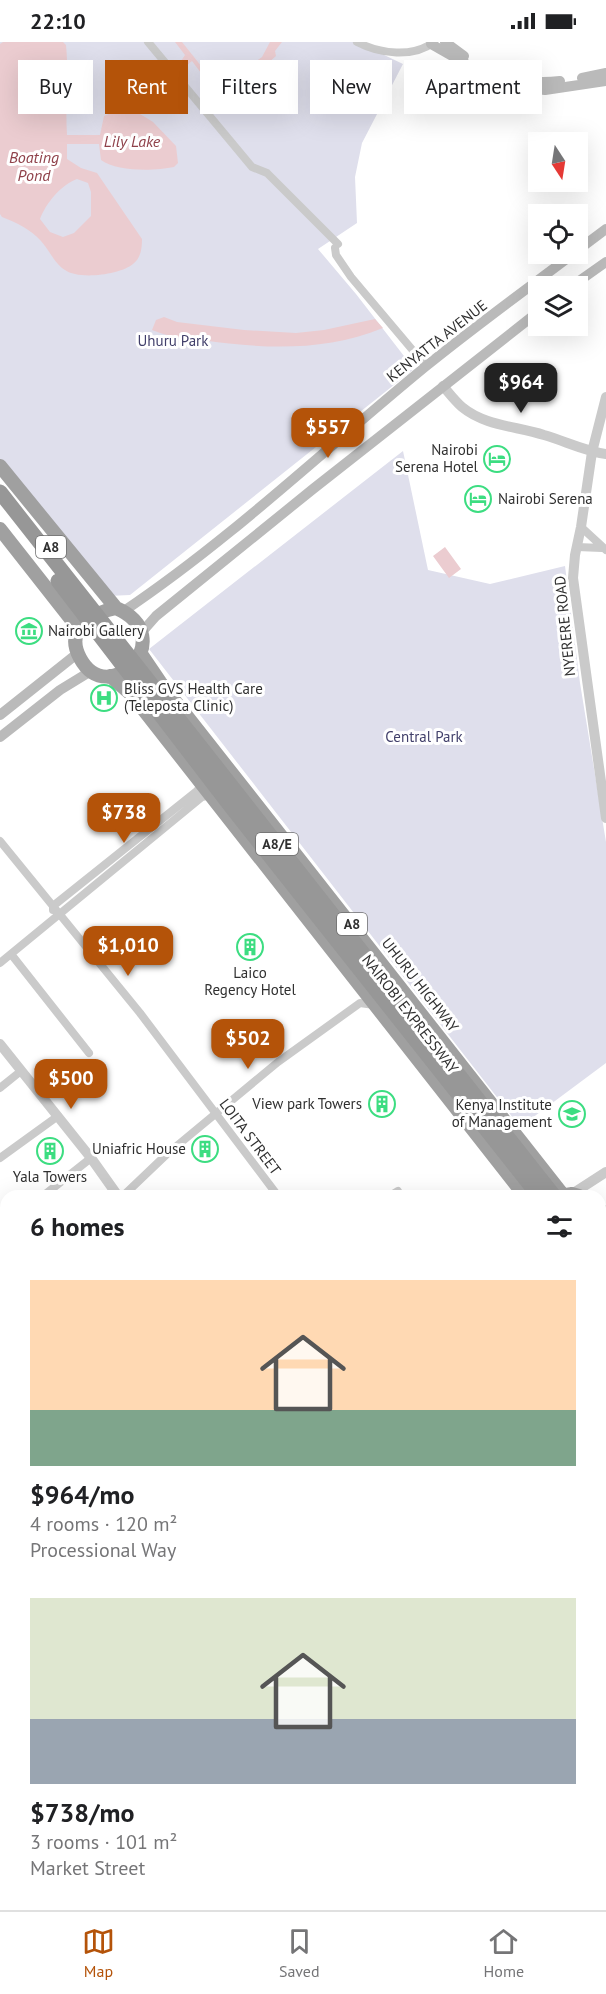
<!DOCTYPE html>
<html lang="en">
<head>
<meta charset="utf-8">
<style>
  body { margin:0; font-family:"PT Sans",sans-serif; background:#f2f2f2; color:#202124; height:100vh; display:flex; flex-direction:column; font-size:22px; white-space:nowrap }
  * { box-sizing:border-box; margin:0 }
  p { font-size:20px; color:#757577 }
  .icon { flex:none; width:33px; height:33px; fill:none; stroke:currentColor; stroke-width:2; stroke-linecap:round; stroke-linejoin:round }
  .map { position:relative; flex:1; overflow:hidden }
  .details { position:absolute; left:0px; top:1148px; width:606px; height:722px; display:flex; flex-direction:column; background:#fff; border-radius:18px 18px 0 0; box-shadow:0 6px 24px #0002 }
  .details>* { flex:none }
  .hud { position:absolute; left:18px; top:18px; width:570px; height:54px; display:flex; gap:12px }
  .needle { width:39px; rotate:168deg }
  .controls { position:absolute; left:528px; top:90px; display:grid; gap:12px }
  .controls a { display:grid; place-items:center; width:60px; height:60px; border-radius:0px; background:#fff; box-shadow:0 6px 24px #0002; font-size:30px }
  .price { position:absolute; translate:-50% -51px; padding:0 14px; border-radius:12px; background:#b45309; color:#fff; font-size:20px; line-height:39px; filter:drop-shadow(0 2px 3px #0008) }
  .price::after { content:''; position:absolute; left:50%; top:36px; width:18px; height:14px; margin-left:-9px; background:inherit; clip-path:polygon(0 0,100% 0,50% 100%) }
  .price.selected { background:#222; color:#fff }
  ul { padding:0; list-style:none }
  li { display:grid; align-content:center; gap:12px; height:318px; padding:0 30px }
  li span { display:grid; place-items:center; height:186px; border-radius:0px; color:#555 }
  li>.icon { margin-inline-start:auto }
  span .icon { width:108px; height:108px; fill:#fffc; stroke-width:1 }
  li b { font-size:26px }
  h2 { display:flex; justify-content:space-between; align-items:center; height:72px; padding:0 30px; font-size:26px }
  .pill { padding:0 21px; border-radius:0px; background:#fff; box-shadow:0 6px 24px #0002; font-size:21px; line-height:54px }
  .pill.selected { background:#b45309; color:#fff }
  .status { display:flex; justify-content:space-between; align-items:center; height:42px; padding:0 30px; background:#fff; direction:ltr }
  .status svg { height:16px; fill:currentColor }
  .dock { display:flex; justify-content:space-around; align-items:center; height:84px; border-top:2px solid #e0e0e0; background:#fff; font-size:16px; color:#757577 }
  .dock a { display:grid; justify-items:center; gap:3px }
  .dock .selected { color:#b45309 }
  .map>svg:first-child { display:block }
</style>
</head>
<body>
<div class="status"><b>22:10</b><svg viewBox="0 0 49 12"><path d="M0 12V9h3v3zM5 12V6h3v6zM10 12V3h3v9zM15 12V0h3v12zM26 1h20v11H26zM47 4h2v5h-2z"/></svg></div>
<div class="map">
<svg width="606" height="1868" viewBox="0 0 606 1868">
  <rect width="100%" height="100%" fill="#fff"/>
  <path fill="#dfdfec" d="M0 0H357L403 22 362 101 355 135 357 181 318 207 356 252 414 327 130 553 108 554 0 428Z
    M403 409 428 528 490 542 565 524 580 641 606 800V1021L520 1085 149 607Z
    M0 1293 6 1301V1439L0 1444Z
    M0 1810 6 1811V1863H215L237 1868H0Z"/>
  <path fill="#ebccd0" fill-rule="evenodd" d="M3 0H63L66 3C69 33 65 63 67 93H100L104 74 113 70 138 71 145 75 153 80 176 104 178 121 174 125C155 129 117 130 101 118L99 102H67V117L81 126 97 131 142 197C142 206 141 216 133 222 120 233 78 238 65 228 54 221 50 209 41 199 30 187 17 181 2 175L0 172V2ZM77 137 88 141 91 150V174L74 191 63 195 50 190 40 177C46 161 61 143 77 137Z
    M175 0H182L222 50H230V38L262 15 270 0H282L275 9 276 14 249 38 241 43 232 60 222 61 214 68 207 59 216 51 192 19 185 25 181 19 185 13Z
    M164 275 177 280 244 288 296 291 324 288 375 277 383 286C324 310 263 307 202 298 184 296 168 295 152 288L156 278Z
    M445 505 461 527 449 536 433 514Z"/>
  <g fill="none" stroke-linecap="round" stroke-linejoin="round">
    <path stroke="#cacaca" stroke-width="8" d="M148 0 252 125 267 131 338 202
      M357 0C380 12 413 16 434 0
      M335 206 336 213 351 235 426 324
      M581 485 606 508
      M577 505 602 506
      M0 799 140 971 278 1154
      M53 868V864L197 749 201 743
      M11 912 89 1011
      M0 921 202 755 210 753
      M0 1046 21 1029
      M0 1116 58 1074
      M43 1154 91 1116
      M123 1154 167 1112 278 1020 360 961 374 963
      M390 1154 398 1149
      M0 1187 6 1182
      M0 1250 6 1246
      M0 1458 6 1453
      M600 1699 606 1702
      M0 1751 6 1753
      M600 1809 606 1807
      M0 1810 6 1811
      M217 1863 240 1868
      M448 1868 449 1863"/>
    <path stroke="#cacaca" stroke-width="10" d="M443 344C449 351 455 359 462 365 485 384 516 384 544 393 565 399 584 409 606 412
      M606 355 592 410 581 485 575 513 573 536 606 776
      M0 1002 91 1116 118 1154
      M572 1152 606 1130
      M600 1177 606 1168
      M0 1262 6 1269
      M0 1280 6 1287"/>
    <path stroke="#bababa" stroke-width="10" d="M445 0 464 14
      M431 2 503 43 545 48 606 39
      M486 26C513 38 530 42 560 39
      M582 36 606 31
      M578 208 606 187
      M572 244 606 220
      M124 569C231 497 325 407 425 325 473 286 524 249 573 212
      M141 591 156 574 313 447 538 270
      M0 673 78 611
      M0 695 60 648 91 629
      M0 1512 6 1515"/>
    <path stroke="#a0a0a0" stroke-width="14" d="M0 424 116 566
      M0 487 70 576 81 584
      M116 566C182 595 108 669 80 616 64 586 92 571 116 566Z
      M141 612 160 640 563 1153
      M110 634 132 653 525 1154
      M561 1154 572 1152 579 1154
      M600 1254 606 1261
      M0 1557 6 1552
      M0 1575 6 1570"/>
    <path stroke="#979797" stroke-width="15" d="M0 450 554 1154
      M58 539 232 766 539 1154
      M600 1197 606 1203
      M600 1216 606 1224
      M600 1233 606 1241"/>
  </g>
  <defs>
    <symbol id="hotel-ring" viewBox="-11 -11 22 22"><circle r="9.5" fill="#fff" stroke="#3cdd81" stroke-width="1.5"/><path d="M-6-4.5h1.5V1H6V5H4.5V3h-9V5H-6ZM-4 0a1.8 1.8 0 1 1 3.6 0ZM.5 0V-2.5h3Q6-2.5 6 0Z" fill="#3cdd81"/></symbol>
    <symbol id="museum-ring" viewBox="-11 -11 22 22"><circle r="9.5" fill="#fff" stroke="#3cdd81" stroke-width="1.5"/><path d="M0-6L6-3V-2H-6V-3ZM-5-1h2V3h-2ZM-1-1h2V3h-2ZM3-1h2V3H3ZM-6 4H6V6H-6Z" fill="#3cdd81"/></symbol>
    <symbol id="hospital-ring" viewBox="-11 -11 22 22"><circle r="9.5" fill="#fff" stroke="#3cdd81" stroke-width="1.5"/><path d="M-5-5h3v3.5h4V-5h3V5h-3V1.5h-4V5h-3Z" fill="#3cdd81"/></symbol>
    <symbol id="building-ring" viewBox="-11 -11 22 22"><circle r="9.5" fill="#fff" stroke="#3cdd81" stroke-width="1.5"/><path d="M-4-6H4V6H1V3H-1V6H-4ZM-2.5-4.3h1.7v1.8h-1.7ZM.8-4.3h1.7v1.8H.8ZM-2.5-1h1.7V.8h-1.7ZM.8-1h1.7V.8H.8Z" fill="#3cdd81"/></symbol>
    <symbol id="university-ring" viewBox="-11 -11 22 22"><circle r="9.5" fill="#fff" stroke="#3cdd81" stroke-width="1.5"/><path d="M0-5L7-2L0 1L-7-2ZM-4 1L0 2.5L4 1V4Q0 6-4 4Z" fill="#3cdd81"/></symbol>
  </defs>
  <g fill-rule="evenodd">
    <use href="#hotel-ring" x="482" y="402" width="30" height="30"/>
    <use href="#hotel-ring" x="463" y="442" width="30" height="30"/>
    <use href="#museum-ring" x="14" y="574" width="30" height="30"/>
    <use href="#hospital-ring" x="89" y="641" width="30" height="30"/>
    <use href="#building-ring" x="235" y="890" width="30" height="30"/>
    <use href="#building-ring" x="367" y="1047" width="30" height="30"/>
    <use href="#university-ring" x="557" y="1057" width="30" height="30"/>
    <use href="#building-ring" x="190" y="1092" width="30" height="30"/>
    <use href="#building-ring" x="35" y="1094" width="30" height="30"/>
  </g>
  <g text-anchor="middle" stroke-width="6" stroke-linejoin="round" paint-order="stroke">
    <g fill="#fff" stroke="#6e6e6e" stroke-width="1.5">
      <rect x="36" y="494" width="30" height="22" rx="4.5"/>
      <rect x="256" y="791" width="42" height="22" rx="4.5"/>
      <rect x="337" y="871" width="30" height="22" rx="4.5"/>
    </g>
    <g font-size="14" font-weight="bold" fill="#303030">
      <text x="51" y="510">A8</text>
      <text x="277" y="807">A8/E</text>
      <text x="352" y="887">A8</text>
    </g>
    <g font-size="15" fill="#413f6a" stroke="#fff">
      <text x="173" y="304">Uhuru Park</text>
      <text x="424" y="700">Central Park</text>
    </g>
    <g font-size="15" fill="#303030" stroke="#fff">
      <text transform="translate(437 299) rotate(-38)" y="5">KENYATTA AVENUE</text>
      <text transform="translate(565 584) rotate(-96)" y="5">NYERERE ROAD</text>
      <text transform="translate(420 943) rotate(52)" y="5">UHURU HIGHWAY</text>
      <text transform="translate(410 972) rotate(52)" y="5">NAIROBI EXPRESSWAY</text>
      <text transform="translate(250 1095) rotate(53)" y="5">LOITA STREET</text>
    </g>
    <g font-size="15" fill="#303030" stroke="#fff" text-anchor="end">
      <text x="478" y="413">Nairobi<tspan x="478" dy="17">Serena Hotel</tspan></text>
      <text x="498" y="462" text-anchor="start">Nairobi Serena</text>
      <text x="48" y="594" text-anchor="start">Nairobi Gallery</text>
      <text x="124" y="652" text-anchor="start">Bliss GVS Health Care<tspan x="124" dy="17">(Teleposta Clinic)</tspan></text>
      <text x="250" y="936" text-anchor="middle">Laico<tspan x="250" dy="17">Regency Hotel</tspan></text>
      <text x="362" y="1067">View park Towers</text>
      <text x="552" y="1068">Kenya Institute<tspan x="552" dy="17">of Management</tspan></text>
      <text x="186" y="1112">Uniafric House</text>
      <text x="50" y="1140" text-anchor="middle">Yala Towers</text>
    </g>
    <g font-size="16" font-style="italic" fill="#8f414a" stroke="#fff">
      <text x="132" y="105">Lily Lake</text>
      <text x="34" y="121">Boating<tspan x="34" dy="18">Pond</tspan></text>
    </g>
  </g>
</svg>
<div class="controls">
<a><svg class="needle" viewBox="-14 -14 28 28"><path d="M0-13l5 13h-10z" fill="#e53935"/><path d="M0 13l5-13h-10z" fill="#757577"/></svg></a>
<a><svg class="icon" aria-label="locate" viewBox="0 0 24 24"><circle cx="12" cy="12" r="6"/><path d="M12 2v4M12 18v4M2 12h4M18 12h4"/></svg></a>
<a><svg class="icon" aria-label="layers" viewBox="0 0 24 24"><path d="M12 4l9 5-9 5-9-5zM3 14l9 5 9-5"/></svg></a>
</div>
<b class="price selected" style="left:521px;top:372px">$964</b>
<b class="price" style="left:328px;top:417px">$557</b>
<b class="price" style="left:124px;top:802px">$738</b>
<b class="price" style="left:128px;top:935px">$1,010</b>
<b class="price" style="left:248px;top:1028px">$502</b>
<b class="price" style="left:71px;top:1068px">$500</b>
<div class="hud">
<a class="pill">Buy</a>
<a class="pill selected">Rent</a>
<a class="pill">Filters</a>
<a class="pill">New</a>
<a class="pill">Apartment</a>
</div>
<section class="details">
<h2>6 homes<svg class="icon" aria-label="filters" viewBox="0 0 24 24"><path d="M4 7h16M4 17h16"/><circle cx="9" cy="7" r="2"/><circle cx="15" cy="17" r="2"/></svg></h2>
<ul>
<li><span style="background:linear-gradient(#ffd9b3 70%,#7fa58c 0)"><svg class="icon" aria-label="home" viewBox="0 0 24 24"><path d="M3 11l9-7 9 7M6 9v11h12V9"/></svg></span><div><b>$964/mo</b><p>4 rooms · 120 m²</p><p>Processional Way</p></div></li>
<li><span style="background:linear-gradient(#dfe7d0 65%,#9aa5b1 0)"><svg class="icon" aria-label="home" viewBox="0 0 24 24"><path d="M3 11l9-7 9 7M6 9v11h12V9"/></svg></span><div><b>$738/mo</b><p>3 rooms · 101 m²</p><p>Market Street</p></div></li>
</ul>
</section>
</div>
<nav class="dock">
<a class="selected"><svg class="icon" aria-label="map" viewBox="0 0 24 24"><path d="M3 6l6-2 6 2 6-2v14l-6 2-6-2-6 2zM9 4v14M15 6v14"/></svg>Map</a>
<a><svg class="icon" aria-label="saved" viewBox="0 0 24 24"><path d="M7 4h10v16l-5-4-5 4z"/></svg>Saved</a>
<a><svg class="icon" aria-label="home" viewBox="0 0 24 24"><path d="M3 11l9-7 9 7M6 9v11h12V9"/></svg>Home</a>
</nav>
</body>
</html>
